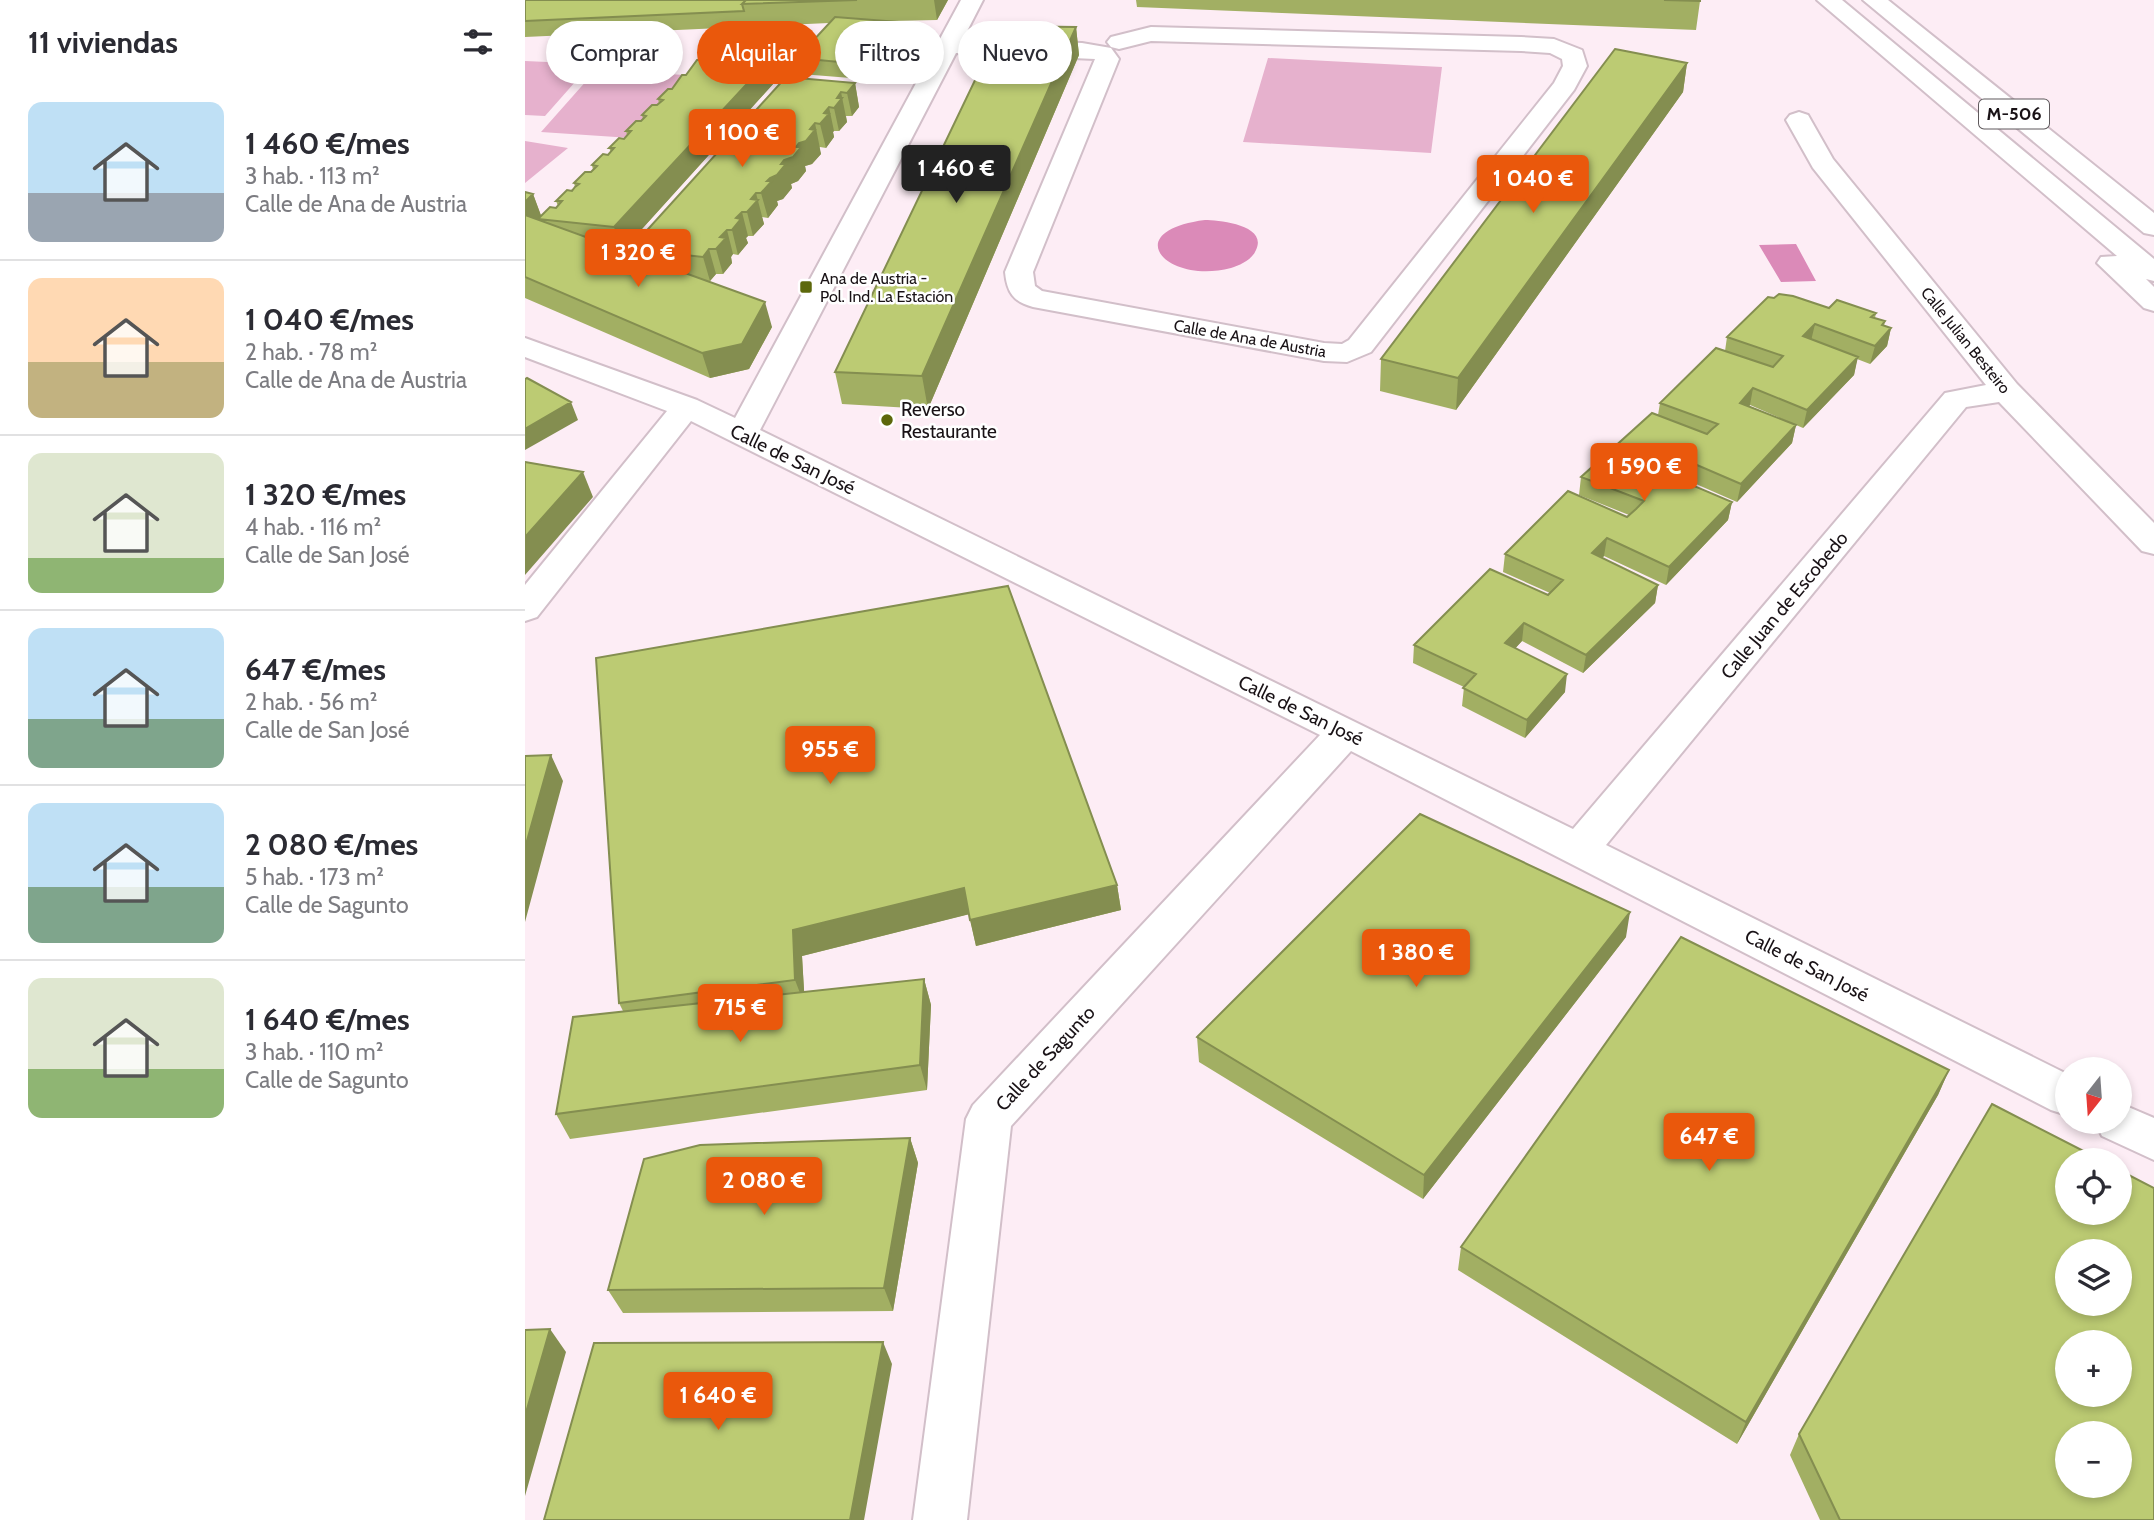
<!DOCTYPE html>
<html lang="es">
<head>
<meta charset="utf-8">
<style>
  body { margin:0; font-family:Cabin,sans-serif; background:#f2f2f3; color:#2b2b33; height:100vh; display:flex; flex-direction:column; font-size:26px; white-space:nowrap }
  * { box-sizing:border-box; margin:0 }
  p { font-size:23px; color:#7c7c81 }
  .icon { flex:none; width:38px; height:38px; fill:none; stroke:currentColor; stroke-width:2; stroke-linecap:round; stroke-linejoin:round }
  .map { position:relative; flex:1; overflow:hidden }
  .side { display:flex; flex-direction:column; background:#fff; width:525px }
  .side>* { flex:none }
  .hud { position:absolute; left:21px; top:21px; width:665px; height:63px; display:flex; gap:14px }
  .needle { width:46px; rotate:197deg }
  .controls { position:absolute; left:1530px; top:1057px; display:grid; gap:14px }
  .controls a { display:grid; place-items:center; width:77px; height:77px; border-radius:50%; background:#fff; box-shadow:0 4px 10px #0003; font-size:35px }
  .price { position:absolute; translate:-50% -60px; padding:0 16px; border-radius:7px; background:#ea580c; color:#fff; font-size:23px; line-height:46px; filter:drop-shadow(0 2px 4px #0008) }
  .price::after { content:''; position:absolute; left:50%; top:42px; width:21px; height:16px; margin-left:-10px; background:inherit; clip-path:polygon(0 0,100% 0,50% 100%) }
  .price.current { background:#222; color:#fff }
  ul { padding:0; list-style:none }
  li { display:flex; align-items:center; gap:21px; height:175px; padding:0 28px }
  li+li { border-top:2px solid #e1e1e2 }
  li span { display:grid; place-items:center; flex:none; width:196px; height:140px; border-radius:14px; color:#555 }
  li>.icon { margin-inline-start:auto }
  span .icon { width:84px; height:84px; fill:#fffc; stroke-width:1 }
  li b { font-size:30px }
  h2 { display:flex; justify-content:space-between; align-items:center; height:84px; padding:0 28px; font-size:30px }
  .chip { padding:0 24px; border-radius:32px; background:#fff; box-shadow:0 4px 10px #0003; font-size:24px; line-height:63px }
  .chip.current { background:#ea580c; color:#fff }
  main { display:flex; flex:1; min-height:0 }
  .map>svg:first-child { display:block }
</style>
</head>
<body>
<main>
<section class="side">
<h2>11 viviendas<svg class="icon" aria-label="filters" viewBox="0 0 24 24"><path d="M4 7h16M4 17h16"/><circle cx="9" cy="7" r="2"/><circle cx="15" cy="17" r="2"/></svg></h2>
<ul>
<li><span style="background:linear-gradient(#bfe0f5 65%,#9aa5b1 0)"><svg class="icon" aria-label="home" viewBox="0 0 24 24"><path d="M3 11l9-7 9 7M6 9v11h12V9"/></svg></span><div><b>1 460 €/mes</b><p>3 hab. · 113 m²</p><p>Calle de Ana de Austria</p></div></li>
<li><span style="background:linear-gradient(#ffd9b3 60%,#c2b280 0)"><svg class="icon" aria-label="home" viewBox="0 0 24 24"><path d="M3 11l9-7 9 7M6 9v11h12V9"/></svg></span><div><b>1 040 €/mes</b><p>2 hab. · 78 m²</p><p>Calle de Ana de Austria</p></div></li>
<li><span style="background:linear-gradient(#dfe7d0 75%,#8fb573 0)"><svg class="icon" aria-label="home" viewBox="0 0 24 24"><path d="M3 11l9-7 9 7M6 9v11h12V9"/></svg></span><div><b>1 320 €/mes</b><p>4 hab. · 116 m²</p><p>Calle de San José</p></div></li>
<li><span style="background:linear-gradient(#bfe0f5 65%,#7fa58c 0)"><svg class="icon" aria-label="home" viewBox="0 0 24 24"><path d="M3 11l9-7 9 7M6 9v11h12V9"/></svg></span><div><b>647 €/mes</b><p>2 hab. · 56 m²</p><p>Calle de San José</p></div></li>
<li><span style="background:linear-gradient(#bfe0f5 60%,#7fa58c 0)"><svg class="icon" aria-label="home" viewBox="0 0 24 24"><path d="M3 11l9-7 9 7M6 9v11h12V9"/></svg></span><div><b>2 080 €/mes</b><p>5 hab. · 173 m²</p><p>Calle de Sagunto</p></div></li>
<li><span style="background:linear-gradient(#dfe7d0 65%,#8fb573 0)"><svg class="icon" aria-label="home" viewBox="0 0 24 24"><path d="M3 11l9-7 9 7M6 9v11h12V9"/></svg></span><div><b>1 640 €/mes</b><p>3 hab. · 110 m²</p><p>Calle de Sagunto</p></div></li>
</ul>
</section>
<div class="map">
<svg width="1629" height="1520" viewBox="0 0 1629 1520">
  <rect width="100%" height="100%" fill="#fdedf5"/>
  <path fill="#e6b1cd" d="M743 58 917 67 906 153 718 142Z
    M0 61 66 64 20 116 0 115Z
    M71 70 160 75 106 138 16 132Z
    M0 141 43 148 0 183Z"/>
  <path fill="#db8ab8" d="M680 220C694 220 743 225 731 250 727 260 715 265 706 268 641 285 593 231 680 220Z
    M1271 244 1291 281 1256 282 1234 245Z"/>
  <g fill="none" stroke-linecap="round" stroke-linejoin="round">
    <defs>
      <path id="minor" d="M436 0H458L438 39 557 43 586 48 594 59 508 272 510 286 517 291 799 343 817 344 824 340 1029 83 1038 66 1037 59 1025 53 996 51 626 41 594 49 586 47 582 42 586 37 626 27 996 37 1029 39 1057 50 1062 66 1049 90 846 352 822 362 799 361 508 307C488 302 482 292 480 272L570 59 431 53 235 430 1048 829 1420 393 1461 385 1288 168 1261 120 1265 115 1274 112 1283 115 1308 159 1492 384 1629 523V554L1617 551 1474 402 1441 407 1081 845 1542 1074V1115L1526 1110 826 751 486 1126 442 1520H388L441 1119 448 1105 795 735 166 421 12 617 0 621V585L142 411 0 357V338L172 400 210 418Z
        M1594 1103 1629 1118V1160L1577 1136 1570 1122H1594Z"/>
      <path id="highway" d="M1292 0H1317L1629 259V281L1621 279 1629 287V311L1619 308 1572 263 1576 257 1592 256Z
        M1338 0H1363L1629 213V235L1619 233Z"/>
    </defs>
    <use href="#minor" stroke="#d2bfc9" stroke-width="4"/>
    <use href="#highway" stroke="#d2bfc9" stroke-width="4"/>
    <use href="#minor" fill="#fff" fill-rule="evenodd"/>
    <use href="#highway" fill="#fff" fill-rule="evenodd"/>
  </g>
  <path fill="#a2af63" d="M0 0H423L412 20 365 21 375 22 378 38 371 46H367V52L360 60H356L347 75 342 74 338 79 276 74 272 58 304 23 0 37Z
    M611 0H1175V1L1171 30 612 7Z
    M551 27 554 55 403 409 317 404 310 372Z
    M1162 63 1158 92 931 410 855 391 856 359Z
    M261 77 330 83 334 107 327 116H321L322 122 314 131H309L308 132 309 137 301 148 295 147 294 148 296 154 287 164 280 166 281 171 273 181 266 184 267 188 258 199 252 201 253 205 243 218 237 217 239 224 228 236H223L221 238 223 243 213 255 208 254 206 257 207 263 198 274H191L185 281H182L247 327 224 369 185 378 0 298V192L8 194 16 216 31 208 33 206 31 201 50 187 49 183 68 170 67 165 83 155 86 152 84 148 99 139 102 135 101 131 116 121 118 119 117 115 134 104 133 99 249 83 98 250 107 254 105 249Z
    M1304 308 1351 313 1350 318 1360 321 1359 326 1366 328 1362 346 1345 364 1332 359 1329 375 1278 428 1225 405 1224 406 1271 425 1267 443 1212 502 1155 477 1153 479 1207 502 1203 520 1141 585 1079 556 1077 558 1133 585 1130 603 1058 673 997 641 990 648 1040 692 1000 738 937 706 939 687 888 663 889 645 1023 595 1025 593 978 572 980 554 1102 517 1104 515 1054 495 1056 477 1133 415 1135 403 1200 351 1202 337Z
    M71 658 592 885 596 910 451 946 444 914 277 956 279 992 399 979 406 1005 402 1090 45 1139 31 1114 98 1011 94 1003Z
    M1101 937 898 1199 674 1062 672 1037Z
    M1424 1070 1413 1095 1212 1444 933 1270 936 1247Z
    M385 1138 393 1163 368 1311 98 1313 83 1290Z
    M1274 1434 1629 1520H1295L1265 1455Z"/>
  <path fill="#848e50" d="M409 0H423L412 20Z
    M375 22 378 38 371 46 368 31Z
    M551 27 554 55 403 409 397 376Z
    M364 30 367 52 360 60 357 44 359 36Z
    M353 44 356 60 347 75 344 59Z
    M339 58 342 74 338 79 335 64Z
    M244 60 249 83 97 251 89 227Z
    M1162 63 1158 92 931 410 933 378Z
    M330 83 334 107 327 116 322 93Z
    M316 92 322 122 314 131 309 108 312 98Z
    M304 107 309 131 308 132 309 137 301 148 295 124 299 113Z
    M290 123 296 154 287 164 280 166 281 171 273 181 266 184 267 188 258 199 252 201 253 205 243 218 236 193 242 181Z
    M231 193 239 224 228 236 222 212 226 199Z
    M8 194 17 218 0 234V202Z
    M217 212 223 236 221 238 223 243 213 255 207 230 211 218Z
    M202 230 208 254 206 257 207 263 198 274 191 249 195 237Z
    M184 249 191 274 185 281 178 257Z
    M240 302 247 327 224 369 185 378 177 353Z
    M1290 324 1286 341 1278 336Z
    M1366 328 1362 346 1345 364 1350 346Z
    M1333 357 1329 375 1278 428 1282 410Z
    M1228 388 1225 405 1212 420 1215 403Z
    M46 402 53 420 0 450V429Z
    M1271 425 1267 443 1212 502 1216 484Z
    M1158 459 1155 477 1140 493 1143 475Z
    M58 472 68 497 0 575V537Z
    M1207 502 1203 520 1141 585 1144 567Z
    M1082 538 1079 556 1071 564 1067 553Z
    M1133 585 1130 603 1058 673 1061 655Z
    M999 623 997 641 979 661 980 643Z
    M1042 674 1040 692 1000 738 1002 720Z
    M26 755 38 781 0 922V848Z
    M592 885 596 910 451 946 445 920Z
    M439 888 445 914 277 956 280 1006 270 980 268 930Z
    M1105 912 1101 937 898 1199 899 1175Z
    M399 979 406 1005 402 1090 395 1065Z
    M1424 1070 1413 1095 1212 1444 1221 1422Z
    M385 1138 393 1163 368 1311 359 1288Z
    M25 1329 41 1352 0 1496V1416Z
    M358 1342 367 1364 339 1520H325Z"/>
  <path fill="#bccb73" stroke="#848e50" stroke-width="2" fill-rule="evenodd" d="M0 0H221L217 4 219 11 0 21Z
    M221 0H332L217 4Z
    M1139 0H1175V1Z
    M310 17 375 22 368 31 364 30 359 36H364L357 44H353L344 59 339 58 335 64 272 58Z
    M476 26 551 27 397 376 310 372Z
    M1090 49 1162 63 933 378 856 359Z
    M181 55 244 60 89 227 13 219 25 207 31 208 37 201H31L42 190 47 191 50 187 54 184 49 183 60 172H66L72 166 67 165 78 154 83 155 89 148H84L94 138 99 139 106 131H101L111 121H116L121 116 117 115 127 105H132L138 100 133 99 143 89H147L157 75H161L172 60H176Z
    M261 77 330 83 322 93 316 92 312 98H317L309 108 304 107 299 113 304 114 295 124 290 123 285 129 290 130 281 141 274 143 271 147H276L268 157 259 160 256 164H261L252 175 245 178 242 181H247L236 193H231L226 199 233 200 222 212H217L211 218 216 219 207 230H202L195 237 201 238 191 249H184L178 257 105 249Z
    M0 192 8 194 0 202Z
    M0 215 240 302 217 344 177 353 0 277Z
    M1254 294 1268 296 1304 308 1312 300 1351 313 1346 317 1360 321 1357 325 1366 328 1350 346 1290 324 1278 336 1333 357 1282 410 1228 388 1215 403 1271 425 1216 484 1158 459 1143 475 1207 502 1144 567 1082 538 1067 553 1133 585 1061 655 999 623 980 643 1042 674 1002 720 938 688 951 674 889 645 965 569 1023 595 1038 580 980 554 1043 491 1102 517 1111 509 1119 501 1056 477 1127 413 1182 434 1186 430 1193 424 1135 403 1191 348 1248 367 1258 356 1202 337 1243 297 1249 298Z
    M2 378 46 402 0 429V379Z
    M0 462 58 472 0 537Z
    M483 586 592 885 445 920 439 888 268 930 270 980 94 1003 71 658Z
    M26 755 0 848V756Z
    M895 814 1105 912 899 1175 672 1037Z
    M1156 937 1424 1070 1221 1422 936 1247Z
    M399 979 395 1065 31 1114 48 1017Z
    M1467 1104 1576 1160H1542V1213H1594V1170L1629 1188V1520H1315L1274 1434ZM1542 1251H1594V1304H1542ZM1542 1342H1594V1395H1542ZM1542 1433H1594V1486H1542Z
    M385 1138 359 1288 83 1290 119 1159 175 1145Z
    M25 1329 0 1416V1330Z
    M358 1342 325 1520H19L69 1343Z"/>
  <g fill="#5d680c" stroke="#fff" stroke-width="2.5">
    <rect x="274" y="280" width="14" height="14" rx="3.5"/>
    <circle cx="362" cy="420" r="7"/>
  </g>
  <g text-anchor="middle" stroke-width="5" stroke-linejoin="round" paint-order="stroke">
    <g font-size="16" fill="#191216" stroke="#fff" text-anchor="start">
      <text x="295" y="284">Ana de Austria -<tspan x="295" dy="18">Pol. Ind. La Estación</tspan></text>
    </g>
    <g font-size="16" fill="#191216" stroke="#fff">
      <text transform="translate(725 338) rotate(10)" y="6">Calle de Ana de Austria</text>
      <text transform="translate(1441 340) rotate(51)" y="6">Calle Julian Besteiro</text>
    </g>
    <rect fill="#fff" stroke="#5e595c" stroke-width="2" x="1454" y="99.5" width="70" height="29" rx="5"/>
    <g font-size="18" font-weight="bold" fill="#191216">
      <text x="1489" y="120">M-506</text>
    </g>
    <g font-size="19" fill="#191216" stroke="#fff" text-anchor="start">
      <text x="376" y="416">Reverso<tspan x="376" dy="22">Restaurante</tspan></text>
    </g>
    <g font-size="19" fill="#191216" stroke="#fff">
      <text transform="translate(268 459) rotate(26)" y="7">Calle de San José</text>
      <text transform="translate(1259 605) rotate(-50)" y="7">Calle Juan de Escobedo</text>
      <text transform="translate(776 710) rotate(26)" y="7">Calle de San José</text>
      <text transform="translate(1282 965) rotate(27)" y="7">Calle de San José</text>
      <text transform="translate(520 1058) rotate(-47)" y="7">Calle de Sagunto</text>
    </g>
  </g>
</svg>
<div class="controls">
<a><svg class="needle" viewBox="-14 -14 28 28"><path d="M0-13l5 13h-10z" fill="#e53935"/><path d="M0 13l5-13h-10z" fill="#7c7c81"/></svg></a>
<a><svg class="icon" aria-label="locate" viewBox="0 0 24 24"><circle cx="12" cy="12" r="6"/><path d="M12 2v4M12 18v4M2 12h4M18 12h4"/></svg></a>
<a><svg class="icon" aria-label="layers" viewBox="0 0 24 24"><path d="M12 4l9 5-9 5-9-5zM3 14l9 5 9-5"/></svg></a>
<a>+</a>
<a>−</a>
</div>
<b class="price" style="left:217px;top:169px">1 100 €</b>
<b class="price current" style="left:431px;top:205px">1 460 €</b>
<b class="price" style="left:1008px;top:215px">1 040 €</b>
<b class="price" style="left:113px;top:289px">1 320 €</b>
<b class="price" style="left:1119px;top:503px">1 590 €</b>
<b class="price" style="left:305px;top:786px">955 €</b>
<b class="price" style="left:891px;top:989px">1 380 €</b>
<b class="price" style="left:215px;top:1044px">715 €</b>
<b class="price" style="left:1184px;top:1173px">647 €</b>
<b class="price" style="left:239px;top:1217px">2 080 €</b>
<b class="price" style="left:193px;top:1432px">1 640 €</b>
<div class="hud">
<a class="chip">Comprar</a>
<a class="chip current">Alquilar</a>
<a class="chip">Filtros</a>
<a class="chip">Nuevo</a>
</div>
</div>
</main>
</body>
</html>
